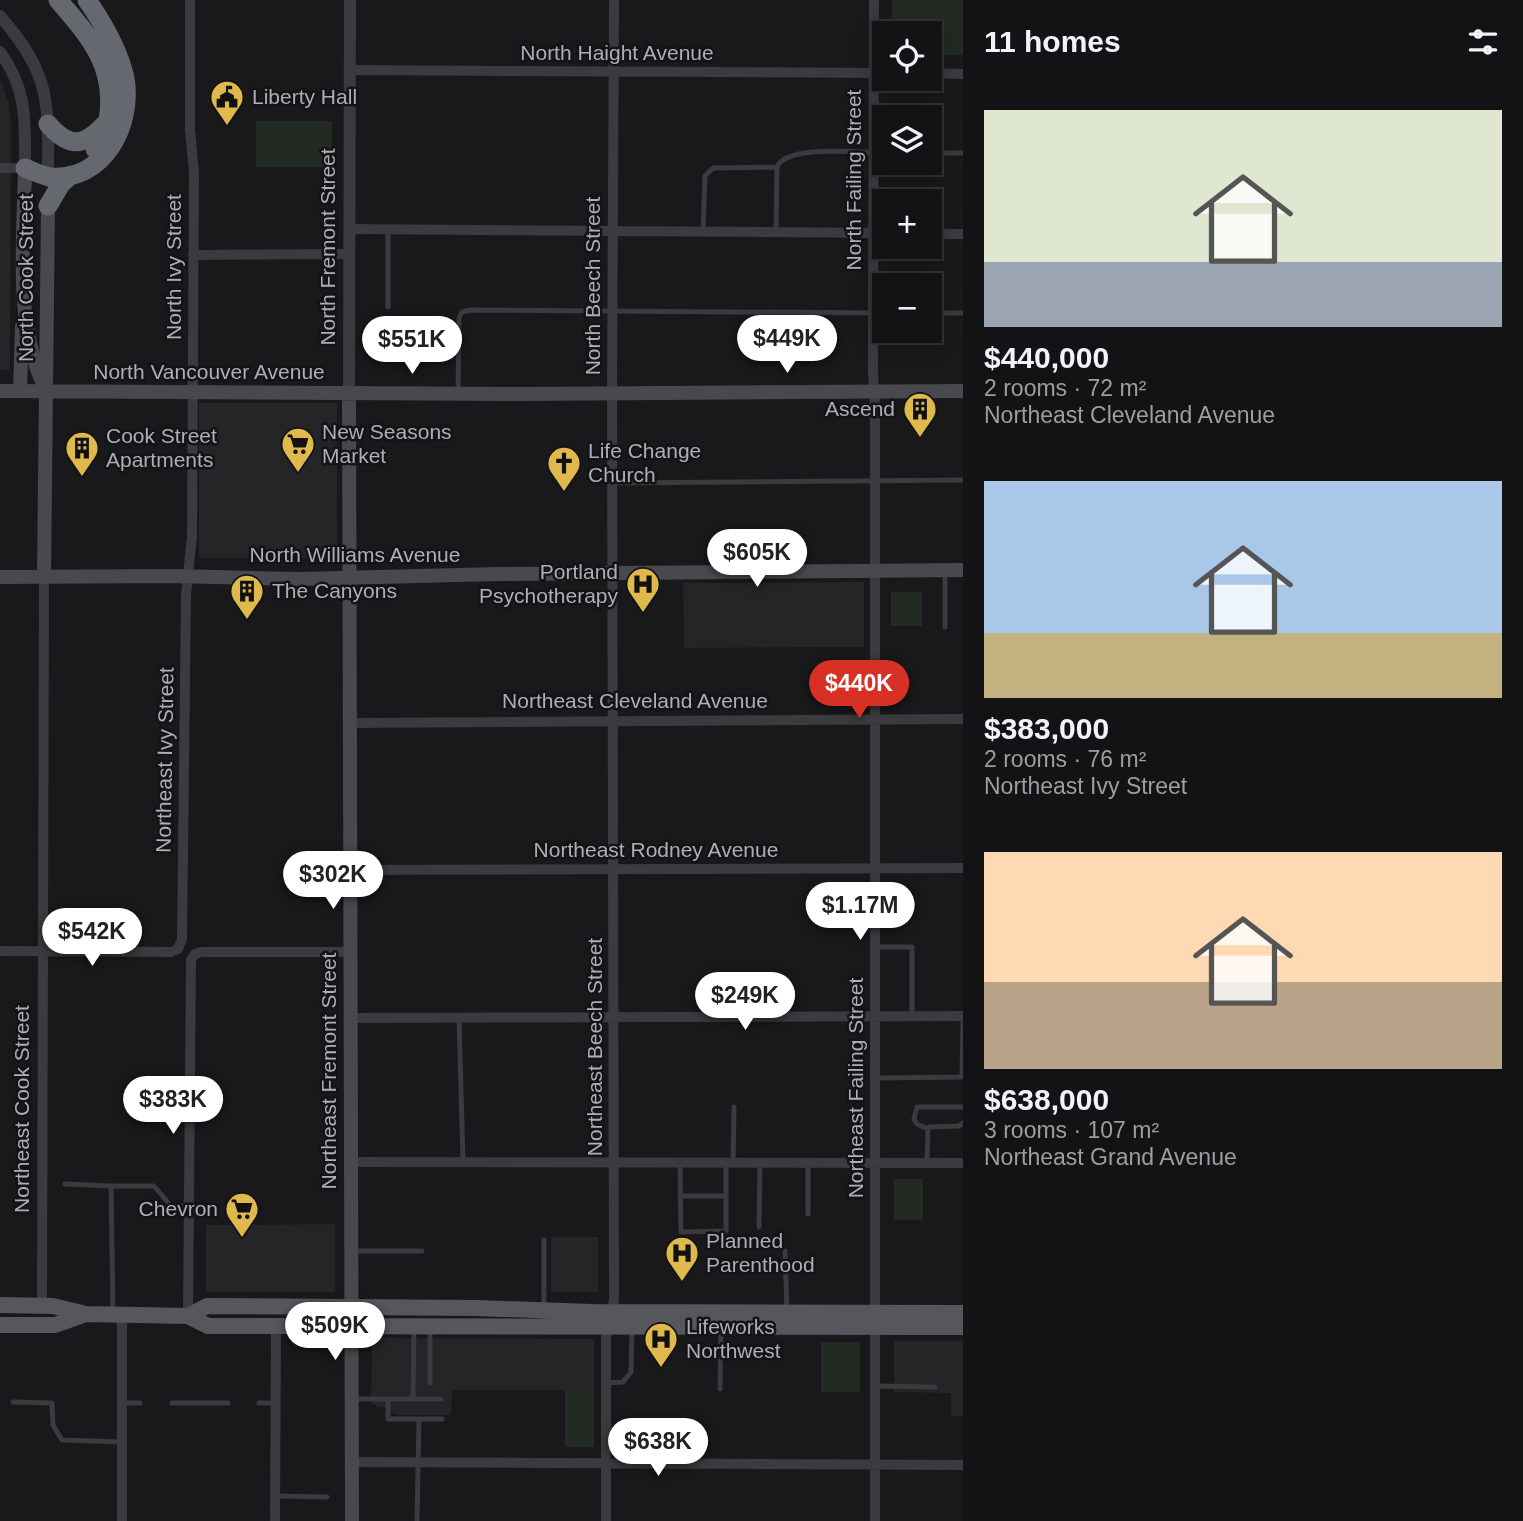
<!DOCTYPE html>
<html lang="en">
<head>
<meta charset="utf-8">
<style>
  body { margin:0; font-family:Helvetica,sans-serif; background:#1c1b1d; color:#f1f3f6; height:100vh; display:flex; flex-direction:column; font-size:26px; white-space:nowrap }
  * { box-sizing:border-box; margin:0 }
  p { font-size:23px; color:#9d9ea0 }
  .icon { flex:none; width:38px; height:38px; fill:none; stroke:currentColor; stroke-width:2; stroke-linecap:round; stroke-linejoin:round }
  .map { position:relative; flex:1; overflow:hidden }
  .side { display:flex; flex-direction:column; background:#131214; width:560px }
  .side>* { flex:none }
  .buttons { position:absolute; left:872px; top:21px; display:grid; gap:14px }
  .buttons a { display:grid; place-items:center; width:70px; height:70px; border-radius:0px; background:#131214; box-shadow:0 4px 18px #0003,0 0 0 2px #323234; font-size:35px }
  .price { position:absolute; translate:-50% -60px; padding:0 16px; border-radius:24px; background:#fff; color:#222; font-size:23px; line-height:46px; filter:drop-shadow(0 2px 4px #0008) }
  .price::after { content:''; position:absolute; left:50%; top:42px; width:21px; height:16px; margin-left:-10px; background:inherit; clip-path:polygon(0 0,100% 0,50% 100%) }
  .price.active { background:#d93025; color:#fff }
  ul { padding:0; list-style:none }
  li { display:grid; align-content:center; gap:14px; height:371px; padding:0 21px }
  li span { display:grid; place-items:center; height:217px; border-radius:0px; color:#555 }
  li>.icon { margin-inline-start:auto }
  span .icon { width:126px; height:126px; fill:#fffc; stroke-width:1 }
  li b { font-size:30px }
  h2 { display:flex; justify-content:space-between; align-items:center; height:84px; padding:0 21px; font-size:30px }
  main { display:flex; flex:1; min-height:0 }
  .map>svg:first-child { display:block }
</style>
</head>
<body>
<main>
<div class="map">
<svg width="963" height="1521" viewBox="0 0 963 1521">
  <rect width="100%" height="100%" fill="#19181a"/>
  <path fill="#252427" d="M0 78 8 101 11 121 10 370H0Z
    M199 403H337V558H199Z
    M864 582V647L684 648 683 583Z
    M335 1224V1292H206V1225Z
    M551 1237H598V1292H551Z
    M372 1338 594 1339V1390H452L451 1415H396L391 1412V1407H376V1404H371Z
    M894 1341H963V1416H951V1393L894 1392Z"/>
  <path fill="#232a24" d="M892 0H963V55H929V33H891Z
    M256 121H332V167H256Z
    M891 592H922V626H891Z
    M894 1179H923V1220H894Z
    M821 1342H860V1392H821Z
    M565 1390H594V1447H565Z"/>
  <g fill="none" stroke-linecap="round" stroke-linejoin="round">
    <path stroke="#3a3a3f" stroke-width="5" d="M929 153H963
      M388 230V307
      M703 232 705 176 713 168 777 167
      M776 233 777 167C787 144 860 153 884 153
      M929 313H963
      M458 393 459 318 462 312 469 310 884 313
      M612 483 963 480
      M945 570V627
      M876 947H912V1016
      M459 1018 463 1161
      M962 1077 963 1018
      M876 1078 962 1077
      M963 1107H917L914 1119 917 1124 928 1129 929 1127 959 1126 963 1123
      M680 1164 681 1232 726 1231V1164
      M733 1164 734 1107
      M808 1164V1214
      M927 1164 928 1129
      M65 1184 111 1186
      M680 1196H726
      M759 1227 760 1164
      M354 1251H422
      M785 1251 787 1311
      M544 1308V1240
      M113 1313 111 1186H154L171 1206H189
      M430 1330V1383
      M606 1383 623 1382 631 1372 632 1328
      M875 1386 935 1387
      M720 1389 721 1329
      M352 1399H441
      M388 1399V1419H419
      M413 1399 414 1328
      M13 1402 52 1403 53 1425 62 1440 122 1442
      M122 1403H140
      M172 1403H228
      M259 1403H275
      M275 1496 327 1497
      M417 1521 419 1419H442"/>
    <path stroke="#3a3a3f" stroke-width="10" d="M874 0 873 373 875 406V1521
      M350 70 884 73
      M929 73 963 74
      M0 168H25
      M349 229 884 233
      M929 234H963
      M193 255 349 254
      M350 723 963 719
      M350 870 963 868
      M0 951 171 952 178 949 182 939 186 595 192 536 194 173 190 130V0
      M350 1018 963 1016
      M350 1162 963 1163
      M42 1306 44 576
      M188 1316 191 960 195 954 201 952H350
      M352 1462 963 1465
      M122 1521V1314
      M275 1521 276 1326
      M606 1521V1337L614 1300 612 393 614 0"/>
    <path stroke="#3a3a3f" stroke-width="12" d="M0 16C53 77 48 104 48 181
      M0 52C28 90 25 123 25 168
      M349 393 350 0"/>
    <path stroke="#48494f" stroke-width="14" d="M25 168C24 239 14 318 43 384
      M0 391 521 394 963 391
      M20 391 22 326
      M349 393 352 1521
      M44 576 48 206
      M0 577 174 576 298 579 499 574 963 570"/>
    <path stroke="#56575d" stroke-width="16" d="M0 1305 53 1306 86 1314 188 1316 208 1326 963 1327
      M188 1316 207 1306 476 1308 592 1312 963 1313
      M0 1325H55L86 1314"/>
    <path stroke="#66686f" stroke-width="19" d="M58 0C90 37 117 67 108 120 106 132 104 140 95 149
      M48 124C69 148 83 147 104 125
      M25 168C33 171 42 176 51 177 104 181 133 125 125 78 119 51 103 23 87 0
      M48 206 61 184 71 175"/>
  </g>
  <defs>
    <symbol id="civic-pin" viewBox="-11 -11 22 30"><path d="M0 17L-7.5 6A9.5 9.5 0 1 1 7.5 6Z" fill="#dfb94c" stroke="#141315"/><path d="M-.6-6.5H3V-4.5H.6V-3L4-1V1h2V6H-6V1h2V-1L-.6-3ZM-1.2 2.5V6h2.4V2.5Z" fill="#111"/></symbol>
    <symbol id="building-pin" viewBox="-11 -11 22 30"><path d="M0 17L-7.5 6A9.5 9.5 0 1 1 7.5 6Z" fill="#dfb94c" stroke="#141315"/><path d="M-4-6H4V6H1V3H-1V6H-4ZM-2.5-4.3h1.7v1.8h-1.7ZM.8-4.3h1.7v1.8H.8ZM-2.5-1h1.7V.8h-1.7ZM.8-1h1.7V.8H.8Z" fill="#111"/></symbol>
    <symbol id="supermarket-pin" viewBox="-11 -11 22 30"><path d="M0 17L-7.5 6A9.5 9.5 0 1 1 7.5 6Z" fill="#dfb94c" stroke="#141315"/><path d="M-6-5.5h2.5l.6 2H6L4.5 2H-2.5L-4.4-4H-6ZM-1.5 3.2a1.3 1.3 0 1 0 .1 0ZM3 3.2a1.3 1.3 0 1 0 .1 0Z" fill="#111"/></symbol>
    <symbol id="church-pin" viewBox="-11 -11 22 30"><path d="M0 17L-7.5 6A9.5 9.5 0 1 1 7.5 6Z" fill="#dfb94c" stroke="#141315"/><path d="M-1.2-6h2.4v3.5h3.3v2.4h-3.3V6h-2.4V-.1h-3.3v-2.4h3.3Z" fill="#111"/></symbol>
    <symbol id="hospital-pin" viewBox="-11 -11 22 30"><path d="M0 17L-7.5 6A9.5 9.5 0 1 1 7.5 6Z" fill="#dfb94c" stroke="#141315"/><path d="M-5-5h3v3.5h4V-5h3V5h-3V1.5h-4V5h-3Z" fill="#111"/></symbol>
  </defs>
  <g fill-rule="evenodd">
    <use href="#civic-pin" x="208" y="78" width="38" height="52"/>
    <use href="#building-pin" x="901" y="390" width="38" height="52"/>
    <use href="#supermarket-pin" x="279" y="425" width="38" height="52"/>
    <use href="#building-pin" x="63" y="429" width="38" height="52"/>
    <use href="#church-pin" x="545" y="444" width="38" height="52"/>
    <use href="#hospital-pin" x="624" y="565" width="38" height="52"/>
    <use href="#building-pin" x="228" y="572" width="38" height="52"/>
    <use href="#supermarket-pin" x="223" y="1190" width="38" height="52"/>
    <use href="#hospital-pin" x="663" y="1234" width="38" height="52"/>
    <use href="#hospital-pin" x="642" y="1320" width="38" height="52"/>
  </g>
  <g text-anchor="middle" stroke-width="5" stroke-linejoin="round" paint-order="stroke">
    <g font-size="21" fill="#acafb8" stroke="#141315">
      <text x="617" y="60">North Haight Avenue</text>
      <text transform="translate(854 180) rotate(-90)" y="7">North Failing Street</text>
      <text transform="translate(328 247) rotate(-90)" y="7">North Fremont Street</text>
      <text transform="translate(174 267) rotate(-90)" y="7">North Ivy Street</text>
      <text transform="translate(26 278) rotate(-90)" y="7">North Cook Street</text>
      <text transform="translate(593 286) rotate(-90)" y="7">North Beech Street</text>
      <text x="209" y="379">North Vancouver Avenue</text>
      <text x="355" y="562">North Williams Avenue</text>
      <text x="635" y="708">Northeast Cleveland Avenue</text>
      <text transform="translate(165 760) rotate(-89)" y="7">Northeast Ivy Street</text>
      <text x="656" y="857">Northeast Rodney Avenue</text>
      <text transform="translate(595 1047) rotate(-90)" y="7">Northeast Beech Street</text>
      <text transform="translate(329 1071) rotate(-90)" y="7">Northeast Fremont Street</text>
      <text transform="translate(856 1088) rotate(-90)" y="7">Northeast Failing Street</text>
      <text transform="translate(22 1109) rotate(-90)" y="7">Northeast Cook Street</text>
    </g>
    <g font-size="21" fill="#acafb8" stroke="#141315" text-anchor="start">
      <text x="252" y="104">Liberty Hall</text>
      <text x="895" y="416" text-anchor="end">Ascend</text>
      <text x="322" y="439">New Seasons<tspan x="322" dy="24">Market</tspan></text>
      <text x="106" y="443">Cook Street<tspan x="106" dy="24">Apartments</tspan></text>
      <text x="588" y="458">Life Change<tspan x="588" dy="24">Church</tspan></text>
      <text x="618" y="579" text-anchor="end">Portland<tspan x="618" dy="24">Psychotherapy</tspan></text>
      <text x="272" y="598">The Canyons</text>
      <text x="218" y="1216" text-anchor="end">Chevron</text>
      <text x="706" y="1248">Planned<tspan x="706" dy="24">Parenthood</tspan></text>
      <text x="686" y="1334">Lifeworks<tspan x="686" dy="24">Northwest</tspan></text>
    </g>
  </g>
</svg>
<div class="buttons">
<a><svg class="icon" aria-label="locate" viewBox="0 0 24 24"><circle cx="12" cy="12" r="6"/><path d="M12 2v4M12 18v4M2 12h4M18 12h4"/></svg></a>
<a><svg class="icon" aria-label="layers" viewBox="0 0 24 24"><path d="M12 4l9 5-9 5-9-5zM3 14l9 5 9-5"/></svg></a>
<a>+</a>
<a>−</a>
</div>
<b class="price" style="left:787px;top:375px">$449K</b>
<b class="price" style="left:412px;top:376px">$551K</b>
<b class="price" style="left:757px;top:589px">$605K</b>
<b class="price active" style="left:859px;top:720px">$440K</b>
<b class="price" style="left:333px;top:911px">$302K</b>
<b class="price" style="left:860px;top:942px">$1.17M</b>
<b class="price" style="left:92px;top:968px">$542K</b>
<b class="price" style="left:745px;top:1032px">$249K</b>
<b class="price" style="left:173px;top:1136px">$383K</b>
<b class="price" style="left:335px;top:1362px">$509K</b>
<b class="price" style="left:658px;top:1478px">$638K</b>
</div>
<section class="side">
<h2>11 homes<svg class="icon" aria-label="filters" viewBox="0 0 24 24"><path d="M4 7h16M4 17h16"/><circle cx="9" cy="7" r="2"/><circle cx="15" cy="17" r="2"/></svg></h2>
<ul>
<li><span style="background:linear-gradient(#dfe7d0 70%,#9aa5b1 0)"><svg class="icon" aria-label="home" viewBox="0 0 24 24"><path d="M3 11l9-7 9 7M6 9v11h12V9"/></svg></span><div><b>$440,000</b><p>2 rooms · 72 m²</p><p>Northeast Cleveland Avenue</p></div></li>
<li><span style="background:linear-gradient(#a9c7e8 70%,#c2b280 0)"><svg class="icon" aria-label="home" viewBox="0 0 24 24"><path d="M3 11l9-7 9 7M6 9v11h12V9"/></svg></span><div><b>$383,000</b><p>2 rooms · 76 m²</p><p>Northeast Ivy Street</p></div></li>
<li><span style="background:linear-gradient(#ffd9b3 60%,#b9a48a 0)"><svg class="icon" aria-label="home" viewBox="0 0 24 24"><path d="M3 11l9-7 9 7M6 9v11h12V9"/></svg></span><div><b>$638,000</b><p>3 rooms · 107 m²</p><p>Northeast Grand Avenue</p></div></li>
</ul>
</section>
</main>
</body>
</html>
